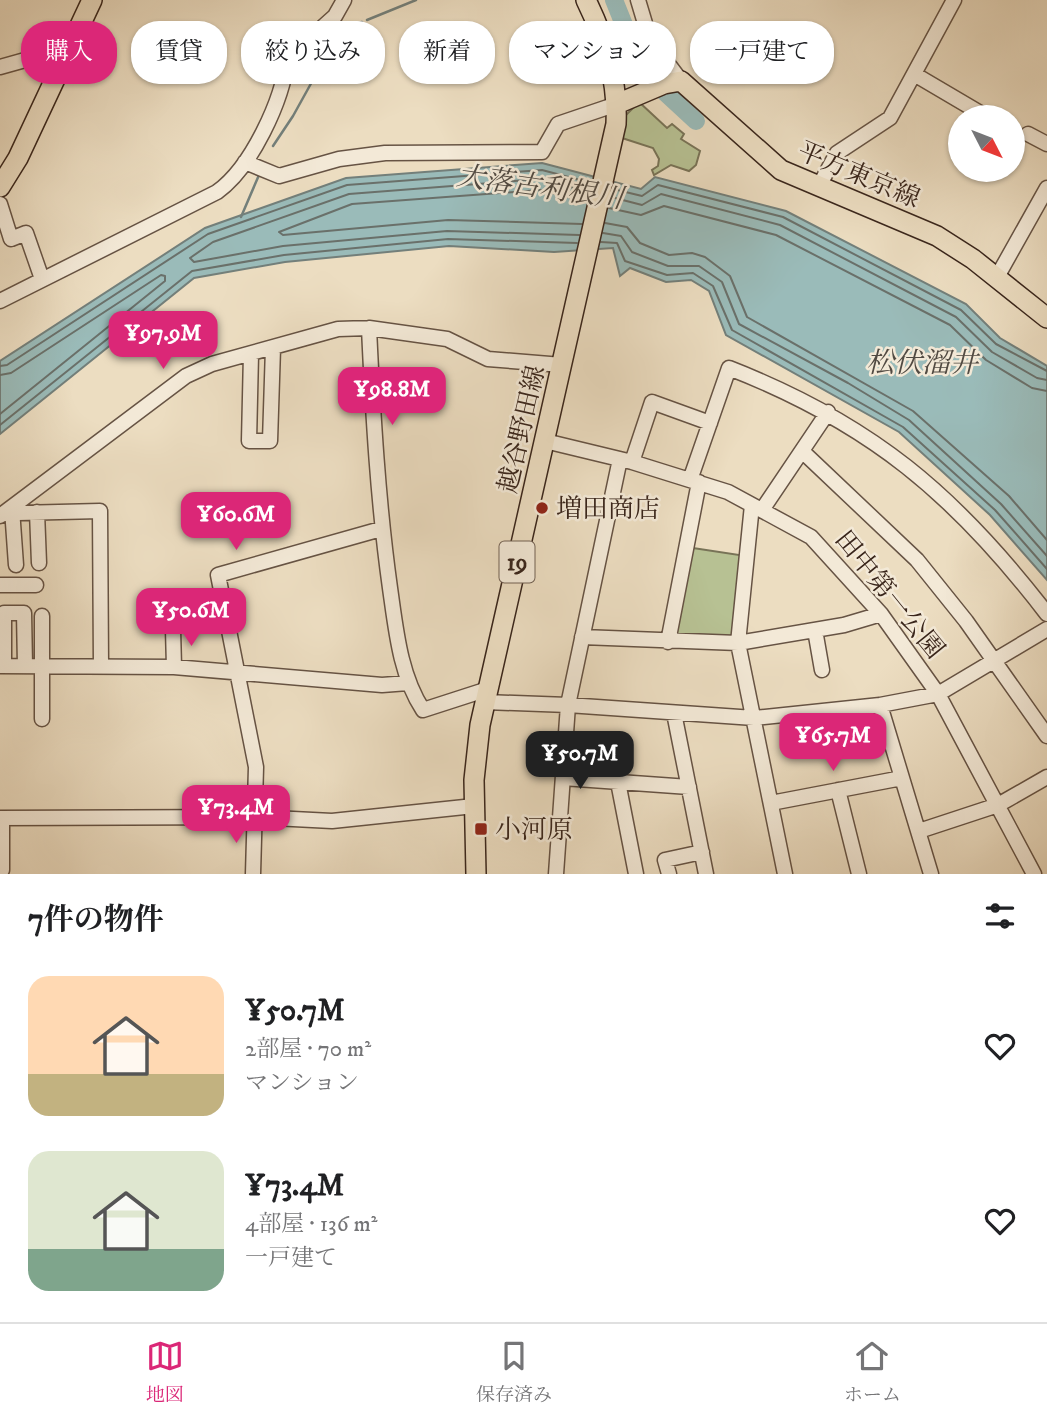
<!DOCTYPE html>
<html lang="ja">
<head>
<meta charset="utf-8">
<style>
  body { margin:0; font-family:"IM FELL DW Pica","Noto Serif JP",serif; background:#f6f6f6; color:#202124; height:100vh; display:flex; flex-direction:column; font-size:26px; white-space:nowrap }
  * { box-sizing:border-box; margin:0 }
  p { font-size:23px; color:#757577 }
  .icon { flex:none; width:38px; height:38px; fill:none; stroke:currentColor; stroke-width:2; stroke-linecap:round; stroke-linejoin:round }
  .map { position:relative; height:874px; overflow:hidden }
  .drawer { display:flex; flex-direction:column; background:#fff; flex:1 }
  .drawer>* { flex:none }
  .guide { position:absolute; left:21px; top:21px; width:1006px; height:63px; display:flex; gap:14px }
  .needle { width:46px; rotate:132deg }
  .buttons { position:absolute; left:948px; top:105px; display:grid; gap:14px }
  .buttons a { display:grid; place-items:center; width:77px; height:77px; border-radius:50%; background:#fff; box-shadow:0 2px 5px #0004; font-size:35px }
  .price { position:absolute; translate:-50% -60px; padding:0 16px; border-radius:14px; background:#db2777; color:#fff; font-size:23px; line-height:46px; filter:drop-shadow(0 2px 4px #0008) }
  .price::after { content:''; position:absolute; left:50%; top:42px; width:21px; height:16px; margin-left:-10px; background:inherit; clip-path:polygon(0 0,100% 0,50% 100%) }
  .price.current { background:#222; color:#fff }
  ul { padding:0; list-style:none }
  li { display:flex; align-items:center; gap:21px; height:175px; padding:0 28px }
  li span { display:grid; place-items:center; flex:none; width:196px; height:140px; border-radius:21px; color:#555 }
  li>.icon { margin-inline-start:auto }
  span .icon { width:84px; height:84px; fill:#fffc; stroke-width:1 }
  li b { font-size:30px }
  h2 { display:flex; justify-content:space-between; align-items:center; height:84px; padding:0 28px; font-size:30px }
  .tag { padding:0 24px; border-radius:28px; background:#fff; box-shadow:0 2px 5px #0004; font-size:24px; line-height:63px }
  .tag.current { background:#db2777; color:#fff }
  .tab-bar { display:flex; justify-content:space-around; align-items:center; height:98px; border-top:2px solid #e0e0e0; background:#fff; font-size:19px; color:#757577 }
  .tab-bar a { display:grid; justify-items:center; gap:4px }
  .tab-bar .current { color:#db2777 }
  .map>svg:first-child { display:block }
</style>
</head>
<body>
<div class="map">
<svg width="1047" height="874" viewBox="0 0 1047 874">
  <rect width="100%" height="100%" fill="#ecddc1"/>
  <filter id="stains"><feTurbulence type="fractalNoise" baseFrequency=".00286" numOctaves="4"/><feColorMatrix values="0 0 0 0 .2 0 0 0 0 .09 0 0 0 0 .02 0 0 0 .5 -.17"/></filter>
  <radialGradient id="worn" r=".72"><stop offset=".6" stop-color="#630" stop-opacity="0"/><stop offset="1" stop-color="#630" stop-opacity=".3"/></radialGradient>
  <path fill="#b7c193" stroke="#787357" stroke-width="2" d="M639 102 667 128 672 124 684 134 681 139 700 151 696 165 689 171 671 165 654 175 652 170 658 166 659 159 653 148 622 138 626 115Z
    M693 548 746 556 738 640 674 636Z"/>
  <path fill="#9abbb9" stroke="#737f7a" stroke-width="2" d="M542 163 641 189 655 177 786 211 966 304 1000 338 1047 366V580L990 515 899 432 726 335 709 291 691 280 666 282 630 268 620 276 613 248 554 252 449 246 285 262 194 278 0 434V361L205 228 346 178Z"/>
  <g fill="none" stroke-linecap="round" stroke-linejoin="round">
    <path stroke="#6a706a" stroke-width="2" d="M613 189 642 196 658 185 783 217 961 310 996 344 1047 371
      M611 197 642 205 661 194 780 225 956 317 992 352 1037 378 1047 380
      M609 208 641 215 664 206 776 235 950 325 986 360 1032 388 1047 391
      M605 223 627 227 640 243 669 255 692 253 705 257 730 276 747 317 913 411 1009 496 1047 540
      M582 224 448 220 283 235 279 232 352 204 540 190 587 202
      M603 233 621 236 632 252 668 266H699L722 282 739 324 848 383 909 420 1001 504 1047 556
      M579 235 447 231 283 246 194 262 190 258 213 242 349 194 541 179 589 192
      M601 242 617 243 625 261 667 275 693 273 713 286 732 330 903 427 995 510 1047 569
      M0 366 7 365 208 234 347 185 542 170 591 183
      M0 375 11 373 161 275 165 276V281L0 414
      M0 425 192 271 284 255 448 239 577 243"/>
    <path stroke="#737f7a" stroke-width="2.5" d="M367 20 416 0
      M273 146 293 116 334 42 345 30 362 22
      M241 217 259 175"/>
    <path stroke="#9abbb9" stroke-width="18" d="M614 0 643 72 696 121"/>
    <defs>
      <path id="minor" d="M638 0 650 40 681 81
        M0 67 68 48
        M914 74 987 117
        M1028 134 1047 144
        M245 162 279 176 339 159 385 153 542 152 558 124 617 104
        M819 186 837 153 890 118 954 0
        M0 204 11 239 26 233 42 279
        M997 277 1047 188
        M0 301 217 192C251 168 283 100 287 59L335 16 344 0
        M369 328C373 415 378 502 390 588 396 630 400 675 423 710L488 689
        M251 354 249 441H270L273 348
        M545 441 632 462 728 492 811 537 881 614 938 694 1034 874
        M802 451 917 560 966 621 1047 736
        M632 462 652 402 710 423
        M690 480 729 368C870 423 955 494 1047 614
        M752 505 738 643 785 874
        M762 510 828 412
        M37 512 39 563
        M0 516 186 376 212 364 338 329 369 328 447 339 488 359 562 365
        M16 565 12 509 18 513 100 511 101 667
        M0 585H36
        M173 629 174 667
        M815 630 822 670
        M582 637 738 643 844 625 881 614
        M668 642 699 482
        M0 666 174 667 382 685 408 683
        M4 666V613H24L25 666
        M485 702 568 705 754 718 880 705 938 694 1047 629
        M880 705 931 874
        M674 713 706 874
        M42 719V616
        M563 778 689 787
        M618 782 636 874
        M838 790 859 874
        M771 803 902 778
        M0 818 254 817 332 821 474 806
        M2 818V870
        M919 831 998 805 1047 777
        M253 874 256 767 218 575 381 529
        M556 874 568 705 620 459
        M669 874 665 860 702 852"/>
      <path id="major" d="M617 104 664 84 681 81 781 170 937 236 973 259 1047 318
        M0 187 18 158 92 0
        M476 874 474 780 480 725 616 124C618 79 605 39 586 0"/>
    </defs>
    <use href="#minor" stroke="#665344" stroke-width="17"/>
    <use href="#major" stroke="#39251b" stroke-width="22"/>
    <use href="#minor" stroke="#f3e9d7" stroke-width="14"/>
    <use href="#major" stroke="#ecddc1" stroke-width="19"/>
  </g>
  <g fill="#8f2418" stroke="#f3e9d7" stroke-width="2.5">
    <circle cx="542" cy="508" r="7"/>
    <rect x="474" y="822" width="14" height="14" rx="3.5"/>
  </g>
  <g text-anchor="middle" stroke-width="5" stroke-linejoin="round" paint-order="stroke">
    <rect fill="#f3e9d7" stroke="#716053" stroke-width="2" x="499.5" y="541.5" width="35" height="41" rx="5"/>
    <g font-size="24" font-weight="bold" fill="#39251b">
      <text x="517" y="570">19</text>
    </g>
    <g font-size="26" fill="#39251b" stroke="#f3e9d7">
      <text transform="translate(859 174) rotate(23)" y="9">平方東京線</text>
      <text transform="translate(521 429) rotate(-77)" y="9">越谷野田線</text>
      <text transform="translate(890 594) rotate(51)" y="9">田中第一公園</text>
    </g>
    <g font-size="26" fill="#39251b" stroke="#f3e9d7" text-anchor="start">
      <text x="556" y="517">増田商店</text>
      <text x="495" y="838">小河原</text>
    </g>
    <g font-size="28" font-style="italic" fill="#514a42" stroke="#f3e9d7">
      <text transform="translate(540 186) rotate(8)" y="10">大落古利根川</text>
      <text x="922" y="372">松伏溜井</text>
    </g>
  </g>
  <rect width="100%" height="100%" filter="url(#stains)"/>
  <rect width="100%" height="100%" fill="url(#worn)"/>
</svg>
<div class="buttons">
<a><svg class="needle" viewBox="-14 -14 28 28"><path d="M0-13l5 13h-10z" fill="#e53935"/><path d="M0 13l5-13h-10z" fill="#757577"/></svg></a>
</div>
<b class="price" style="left:163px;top:371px">¥97.9M</b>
<b class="price" style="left:392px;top:427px">¥98.8M</b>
<b class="price" style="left:236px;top:552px">¥60.6M</b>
<b class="price" style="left:191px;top:648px">¥50.6M</b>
<b class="price" style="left:833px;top:773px">¥65.7M</b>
<b class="price current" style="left:580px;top:791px">¥50.7M</b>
<b class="price" style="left:236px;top:845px">¥73.4M</b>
<div class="guide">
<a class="tag current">購入</a>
<a class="tag">賃貸</a>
<a class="tag">絞り込み</a>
<a class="tag">新着</a>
<a class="tag">マンション</a>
<a class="tag">一戸建て</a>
</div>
</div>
<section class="drawer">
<h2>7件の物件<svg class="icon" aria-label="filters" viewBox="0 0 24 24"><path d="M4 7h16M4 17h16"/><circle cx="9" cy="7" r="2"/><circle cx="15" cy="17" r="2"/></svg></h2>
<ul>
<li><span style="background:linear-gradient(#ffd9b3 70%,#c2b280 0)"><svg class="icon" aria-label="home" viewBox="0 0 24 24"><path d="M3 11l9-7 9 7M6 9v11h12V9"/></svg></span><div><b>¥50.7M</b><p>2部屋 · 70 m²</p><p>マンション</p></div><svg class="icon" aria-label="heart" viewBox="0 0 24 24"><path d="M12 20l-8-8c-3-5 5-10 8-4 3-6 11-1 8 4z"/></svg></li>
<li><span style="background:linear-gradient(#dfe7d0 70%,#7fa58c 0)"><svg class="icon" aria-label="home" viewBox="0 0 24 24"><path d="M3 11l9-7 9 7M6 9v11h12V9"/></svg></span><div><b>¥73.4M</b><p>4部屋 · 136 m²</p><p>一戸建て</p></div><svg class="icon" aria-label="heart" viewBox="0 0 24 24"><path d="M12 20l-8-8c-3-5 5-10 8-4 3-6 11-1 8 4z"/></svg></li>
</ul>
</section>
<nav class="tab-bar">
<a class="current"><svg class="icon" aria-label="map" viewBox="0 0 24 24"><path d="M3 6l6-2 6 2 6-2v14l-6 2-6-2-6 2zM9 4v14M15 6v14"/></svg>地図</a>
<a><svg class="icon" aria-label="saved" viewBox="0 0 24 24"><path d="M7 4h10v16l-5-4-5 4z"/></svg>保存済み</a>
<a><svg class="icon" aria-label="home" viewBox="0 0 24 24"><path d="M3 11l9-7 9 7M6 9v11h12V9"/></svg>ホーム</a>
</nav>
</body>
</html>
